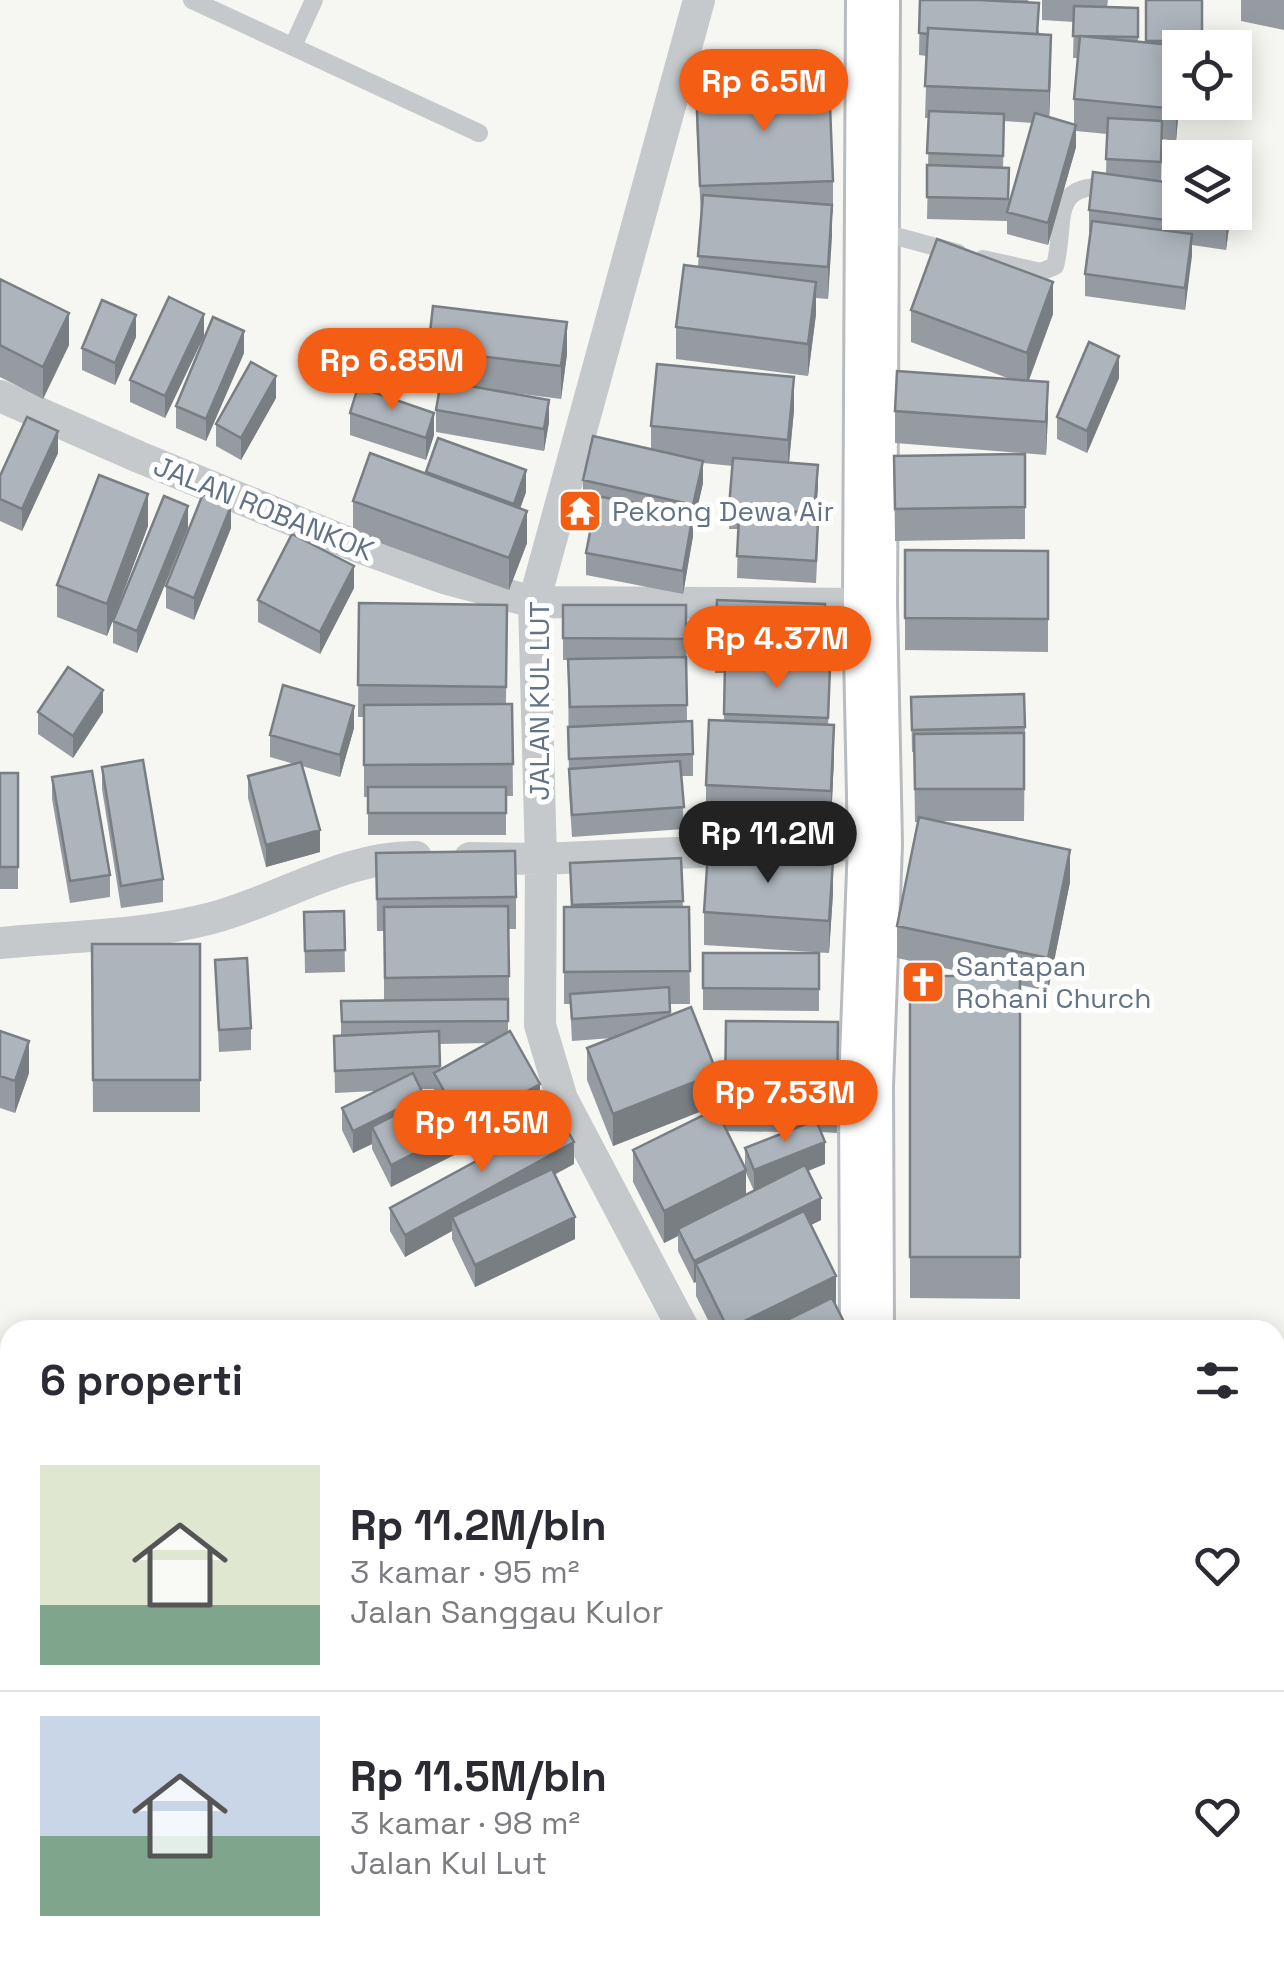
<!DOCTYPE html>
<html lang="id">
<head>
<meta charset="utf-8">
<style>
  body { margin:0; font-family:"Space Grotesk",sans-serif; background:#f7f7f7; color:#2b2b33; height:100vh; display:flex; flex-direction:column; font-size:38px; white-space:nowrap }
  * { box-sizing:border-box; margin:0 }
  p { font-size:32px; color:#7c7c81 }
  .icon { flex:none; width:55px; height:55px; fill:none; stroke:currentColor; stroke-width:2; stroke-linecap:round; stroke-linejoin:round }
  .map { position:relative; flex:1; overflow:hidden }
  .side { position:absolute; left:0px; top:1320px; width:1285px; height:642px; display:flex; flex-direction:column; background:#fff; border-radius:30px 30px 0 0; box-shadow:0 5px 25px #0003 }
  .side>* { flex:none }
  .tools { position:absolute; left:1162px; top:30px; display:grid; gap:20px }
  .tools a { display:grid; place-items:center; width:90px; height:90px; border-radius:0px; background:#fff; box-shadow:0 5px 25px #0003; font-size:50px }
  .price { position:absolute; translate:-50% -85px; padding:0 22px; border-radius:35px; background:#f45d14; color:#fff; font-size:32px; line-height:65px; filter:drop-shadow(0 2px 5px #0008) }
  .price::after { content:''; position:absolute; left:50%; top:60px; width:30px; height:22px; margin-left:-15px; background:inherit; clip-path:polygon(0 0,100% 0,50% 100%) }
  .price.selected { background:#222; color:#fff }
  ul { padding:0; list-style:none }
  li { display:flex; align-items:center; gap:30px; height:250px; padding:0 40px }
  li+li { border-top:2px solid #e1e1e2 }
  li span { display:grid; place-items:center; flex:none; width:280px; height:200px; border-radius:0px; color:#555 }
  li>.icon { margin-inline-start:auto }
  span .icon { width:120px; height:120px; fill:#fffc; stroke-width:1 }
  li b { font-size:42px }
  h2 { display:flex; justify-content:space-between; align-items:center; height:120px; padding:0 40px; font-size:42px }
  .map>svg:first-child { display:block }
</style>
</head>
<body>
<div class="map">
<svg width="1284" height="1961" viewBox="0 0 1284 1961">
  <rect width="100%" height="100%" fill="#f6f6f2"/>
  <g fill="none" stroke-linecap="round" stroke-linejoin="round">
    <path stroke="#bec8ce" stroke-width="38" d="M1275 1477 1284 1473"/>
    <defs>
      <path id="primary" d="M867 1330 866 1086 875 844 870 604 873 0
        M1007 1952 1011 1961"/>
    </defs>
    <use href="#primary" stroke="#b8bcc0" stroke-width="58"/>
    <path stroke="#c5c9cc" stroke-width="18" d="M192 0 479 133
      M293 46 314 0
      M877 231 958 253
      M983 259 1041 272 1055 266C1067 220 1047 182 1114 187"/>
    <path stroke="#c5c9cc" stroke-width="32" d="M0 396 139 457 356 546 444 578 534 602 870 604
      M470 858 541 859 875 844
      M0 943C71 936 143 936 212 918 280 900 345 856 416 857
      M684 1330 562 1099 540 1025 541 859 534 602 699 0"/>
    <use href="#primary" stroke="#fff" stroke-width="52"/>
  </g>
  <path fill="#959ba1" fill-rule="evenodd" d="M920 0H1028L1051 67 1049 117 1074 124V99L1078 58H1073L1074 22 1042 20V0H1108L1107 7 1138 8V41L1146 42 1202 0V48H1180V96L1176 141 1162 139 1161 181 1231 213 1226 250 1192 245 1185 310 1085 296V274L1091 232H1089V210L1106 174 1107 134 1076 131V147L1048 245 1007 234V221L927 219 929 118H925L927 56 919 55ZM1004 121 1032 123 1009 207V168H1003Z
    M1241 0H1284V30L1241 21Z
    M696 86 833 181V213H832L828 299 816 298V314L808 376 676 359V327L698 267 701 218 696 118Z
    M0 279 69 345 43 399 0 377Z
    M911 310 1053 314 1029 380 1048 414 1046 455 895 443V411L1010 379 911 342Z
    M204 336 165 418 130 402V380Z
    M136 337 115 385 82 370V348Z
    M428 350 567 354 561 399 490 390 549 422 544 451 436 432V410L441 384 428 382Z
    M244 353 206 441 176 428V406Z
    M1119 378 1087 453 1057 439V417Z
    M276 398 241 460 216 446V424Z
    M794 410 789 463 818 487 815 521 818 543 816 583 737 578 738 529H729L733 466 703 463V483L693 527V536L683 594 586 575V553L595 504 583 502V480L651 449V426Z
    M350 413 434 435 426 460 350 435Z
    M58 453 22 531 0 521V476Z
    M1025 454V539L895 541 894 456Z
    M426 472 526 492 520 508 527 543 509 590 353 533V501L426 474Z
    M148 526 107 636 57 617V585Z
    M188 528 137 653 113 643V621Z
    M231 528 194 620 166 608V586Z
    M905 550 1048 551V652L905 650Z
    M354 588 320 654 258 622V600Z
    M717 600 825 604 824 668 830 690 828 725 834 757 831 823 706 818V785L724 720 725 673H715Z
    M359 603 507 605 506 704H512L513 796H506V835H368V797H364V717H358Z
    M563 605H686L687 721 693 754V776H681L684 829 572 837 569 791 568 660H563Z
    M911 697 1025 727 1024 821H939L1070 882 1048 991 1020 985V1299L910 1298V976H981L897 958V926L918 822H915L914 752H912Z
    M38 712H103L73 758 38 734Z
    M354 728 340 777 302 766 320 852 266 867 248 798V776L294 764 270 757V735Z
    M102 767 163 879V902L121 908 102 789Z
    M0 773H18V889H0Z
    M52 777 110 875V897L70 903 52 799Z
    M376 853 516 897V929H509V1008H508V1032L540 1106 464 1148 436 1099 454 1155 391 1187 372 1149V1144L353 1153 342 1130V1108L375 1091 335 1093 334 1036H341V1001H384V931H377ZM487 1043 440 1069 439 1044ZM421 1089H434V1095L424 1100Z
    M681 858 683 907H689L690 1004H670V1015L717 1105 613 1146 587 1080V1048L612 1038 572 1041 570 1004H564V907H571L570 863Z
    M833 893 829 953 704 945V912Z
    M344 911 345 972 305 973 304 912Z
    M92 944H200V1112H93Z
    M703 953H819V1011L703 1010Z
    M215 960 251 1028V1050L219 1052Z
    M726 1021 838 1022 837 1133 821 1132 825 1164 808 1171 821 1220 811 1225 836 1305 848 1330H713L696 1296V1282L694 1283 678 1251V1236L664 1243 633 1182V1150L725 1128ZM726 1131 785 1132 745 1148V1168ZM746 1173 754 1191 746 1195Z
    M0 1031 29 1073 15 1113 0 1108Z
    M574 1164 555 1174 575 1239 475 1287 452 1239V1231L405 1257 390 1231V1208Z
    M826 1952H844L842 1957Z"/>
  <path fill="#797e83" d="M1051 35V67L1049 124V91Z
    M1180 64V96L1176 141V109Z
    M1076 125V147L1048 245V223Z
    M832 205V237L828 299V267Z
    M1228 212H1231L1226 250V228Z
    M1192 234V256L1185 310V288Z
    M816 282V314L808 376V344Z
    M1053 282V314L1027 385V353Z
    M69 313V345L43 399V367Z
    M204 314V336L165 418V396Z
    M136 315V337L115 385V363Z
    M567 322V354L561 399V366Z
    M244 331V353L206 441V419Z
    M1119 356V378L1087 453V431Z
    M276 376V398L241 460V438Z
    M794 377V410L788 472V440Z
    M1048 382V414L1046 455V422Z
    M549 400V422L544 451V429Z
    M434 413V435L426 460V438Z
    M58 431V453L22 531V509Z
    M703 461V483L693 527V505Z
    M818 465V487L814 535V513Z
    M526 470V492L514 526V504Z
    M148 494V526L107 636V604Z
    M188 506V528L137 653V631Z
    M231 506V528L194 620V598Z
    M527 511V543L509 590V558Z
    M693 514V536L683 594V571Z
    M354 566V588L320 654V632Z
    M103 690V712L73 758V736Z
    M354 706V728L340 777V755Z
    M834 725V757L831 823V791Z
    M320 830V852L266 867V845Z
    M1070 850V882L1048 991V958Z
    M833 861V893L829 953V921Z
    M29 1041V1073L15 1113V1081Z
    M717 1073V1105L613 1146V1114Z
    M540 1084V1106L464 1148V1126Z
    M424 1096V1118L372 1127V1144L353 1153V1131Z
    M454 1133V1155L391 1187V1165Z
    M574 1142V1164L457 1228 452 1217V1231L405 1257V1235Z
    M825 1142V1164L754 1192V1170Z
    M746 1170V1202L678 1229V1236L664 1243V1211Z
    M821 1198V1220L703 1278 696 1264V1282L694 1283V1261Z
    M575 1217V1239L475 1287V1265Z
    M836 1276V1308L791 1330H728Z"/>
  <path fill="#adb4bb" stroke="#797e83" stroke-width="2.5" d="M920 0H980L1039 3 1037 34 928 28V34L919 33Z
    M1146 0H1202V41H1146Z
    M1074 6 1138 8V37L1073 36Z
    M928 28 1051 35 1049 91 925 86Z
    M1080 36 1182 46 1180 48 1176 109 1074 99Z
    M829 81 833 181 700 186 696 86Z
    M929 111 1004 114 1003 156 927 153Z
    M1035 113 1076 125 1048 223 1007 212Z
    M1108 118 1162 121 1161 162 1106 159Z
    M927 165 1009 168 1008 199 927 197Z
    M1093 172 1180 184V212H1228L1226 228 1089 210Z
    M703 195 832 205 828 267 698 256Z
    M1092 221 1192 234 1185 288 1085 274Z
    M937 239 1053 282 1027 353 911 310Z
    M684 265 816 282 808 344 676 327Z
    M0 279 69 313 43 367 0 345Z
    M169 297 204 314 165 396 130 380Z
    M102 300 136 315 115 363 82 348Z
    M433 306 567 322 561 366 428 350Z
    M213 317 244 331 206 419 176 406Z
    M1089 342 1119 356 1087 431 1057 417Z
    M251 362 276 376 241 438 216 424Z
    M657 364 794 377 788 440 651 426Z
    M897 371 1048 382 1046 422 895 411Z
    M441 381 549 400 544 429 436 410Z
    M358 387 434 413 426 438 350 413Z
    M27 417 58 431 22 509 0 499V476Z
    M593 436 703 461 693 505 583 480Z
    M438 438 526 470 514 504 426 472Z
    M370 453 527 511 509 558 353 501Z
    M1025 454V507L895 509 894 456Z
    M733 458 818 465 814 513 729 507Z
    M99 475 148 494 107 604 57 585Z
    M203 494 231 506 194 598 166 586Z
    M164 496 188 506 137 631 113 621Z
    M597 496 693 514 683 571 586 553Z
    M739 517 818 521 816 561 737 556Z
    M292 534 354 566 320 632 258 600Z
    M905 550 1048 551V619L905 618Z
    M717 600 825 604 823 655 715 651Z
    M359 603 507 605 506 687 358 685Z
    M563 605H686V639L563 638Z
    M686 657 687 705 570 707 568 659Z
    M725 664 830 668 828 718 724 714Z
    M68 667 103 690 73 736 38 712Z
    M283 685 354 706 340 755 270 735Z
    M1024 694 1025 727 912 730 911 697Z
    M512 704 513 764 364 765V705Z
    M709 720 834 725 831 791 706 785Z
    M692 721 693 754 569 759 568 727Z
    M1024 733V789H915L914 734Z
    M143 760 163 879 121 886 102 767Z
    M680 761 684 807 572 815 569 769Z
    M301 762 320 830 266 845 248 776Z
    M92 771 110 875 70 881 52 777Z
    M0 773H18V867H0Z
    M368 787H506V813H368Z
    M919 817 1070 850 1048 958 897 926Z
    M515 851 516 897 377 899 376 853Z
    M708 852 833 861 829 921 704 912Z
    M681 858 683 901 572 905 570 863Z
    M508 906 509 976 385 978 384 907Z
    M564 907H689L690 971 564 972Z
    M344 911 345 950 305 951 304 912Z
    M92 944H200V1080H93Z
    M703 953H819V989L703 988Z
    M247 958 251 1028 219 1030 215 960Z
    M910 976H1020V1257H910Z
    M669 987 670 1012 572 1019 570 994Z
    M508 999V1021L342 1022 341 1001Z
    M691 1007 717 1073 613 1114 587 1048Z
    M726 1021 838 1022 837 1101 725 1099Z
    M0 1031 29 1041 15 1081 0 1076Z
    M439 1031 440 1066 335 1071 334 1036Z
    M510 1031 540 1084 464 1126 434 1073Z
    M413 1073 424 1096 353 1131 342 1108Z
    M434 1095 454 1133 391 1165 372 1127Z
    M716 1109 746 1170 664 1211 633 1150Z
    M559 1116 574 1142 405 1235 390 1208Z
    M816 1120 825 1142 754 1170 745 1148Z
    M805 1165 821 1198 694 1261 678 1229Z
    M552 1169 575 1217 475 1265 452 1217Z
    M804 1211 836 1276 728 1329 696 1264Z
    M832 1298 848 1330H767Z
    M871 1952H906L911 1961H856Z"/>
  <defs>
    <symbol id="temple-square" viewBox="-11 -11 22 22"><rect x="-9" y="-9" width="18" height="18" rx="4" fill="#f45d14" stroke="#fff"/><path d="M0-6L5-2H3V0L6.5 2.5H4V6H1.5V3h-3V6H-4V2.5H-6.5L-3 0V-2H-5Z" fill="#fff"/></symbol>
    <symbol id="church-square" viewBox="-11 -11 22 22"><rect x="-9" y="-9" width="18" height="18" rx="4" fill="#f45d14" stroke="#fff"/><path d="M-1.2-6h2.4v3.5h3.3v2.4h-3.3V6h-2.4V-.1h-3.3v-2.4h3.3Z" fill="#fff"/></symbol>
  </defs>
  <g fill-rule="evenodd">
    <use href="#temple-square" x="555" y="486" width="50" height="50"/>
    <use href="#church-square" x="898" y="957" width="50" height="50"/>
  </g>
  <g text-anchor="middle" stroke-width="10" stroke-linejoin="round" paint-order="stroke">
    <g font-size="28" fill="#627386" stroke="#fff">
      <text transform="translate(264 508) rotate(22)" y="10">JALAN ROBANKOK</text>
      <text transform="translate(539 701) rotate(-90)" y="10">JALAN KUL LUT</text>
    </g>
    <g font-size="28" fill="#627386" stroke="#fff" text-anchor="start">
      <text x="612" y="521">Pekong Dewa Air</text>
      <text x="956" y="976">Santapan<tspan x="956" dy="32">Rohani Church</tspan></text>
    </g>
  </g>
</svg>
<div class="tools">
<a><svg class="icon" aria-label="locate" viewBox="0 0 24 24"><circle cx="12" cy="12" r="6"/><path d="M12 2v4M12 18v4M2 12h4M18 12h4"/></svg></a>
<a><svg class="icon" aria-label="layers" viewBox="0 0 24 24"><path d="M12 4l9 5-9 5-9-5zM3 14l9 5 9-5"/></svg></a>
</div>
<b class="price" style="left:764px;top:134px">Rp 6.5M</b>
<b class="price" style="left:392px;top:413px">Rp 6.85M</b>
<b class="price" style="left:777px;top:691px">Rp 4.37M</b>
<b class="price selected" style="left:768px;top:886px">Rp 11.2M</b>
<b class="price" style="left:785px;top:1145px">Rp 7.53M</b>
<b class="price" style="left:482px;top:1175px">Rp 11.5M</b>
<section class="side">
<h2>6 properti<svg class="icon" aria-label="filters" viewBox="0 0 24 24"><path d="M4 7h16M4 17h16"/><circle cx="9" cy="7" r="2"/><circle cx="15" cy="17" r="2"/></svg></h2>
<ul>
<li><span style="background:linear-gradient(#dfe7d0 70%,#7fa58c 0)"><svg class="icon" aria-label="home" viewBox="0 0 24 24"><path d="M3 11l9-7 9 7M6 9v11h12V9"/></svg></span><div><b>Rp 11.2M/bln</b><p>3 kamar · 95 m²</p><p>Jalan Sanggau Kulor</p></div><svg class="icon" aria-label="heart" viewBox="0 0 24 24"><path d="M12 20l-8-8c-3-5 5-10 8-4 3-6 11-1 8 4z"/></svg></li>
<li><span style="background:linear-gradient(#c9d6e8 60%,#7fa58c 0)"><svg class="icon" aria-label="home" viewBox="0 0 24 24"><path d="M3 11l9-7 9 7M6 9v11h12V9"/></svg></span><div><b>Rp 11.5M/bln</b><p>3 kamar · 98 m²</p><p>Jalan Kul Lut</p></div><svg class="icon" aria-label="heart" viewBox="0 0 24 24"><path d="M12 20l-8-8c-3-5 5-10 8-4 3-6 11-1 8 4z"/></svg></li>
</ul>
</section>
</div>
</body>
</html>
